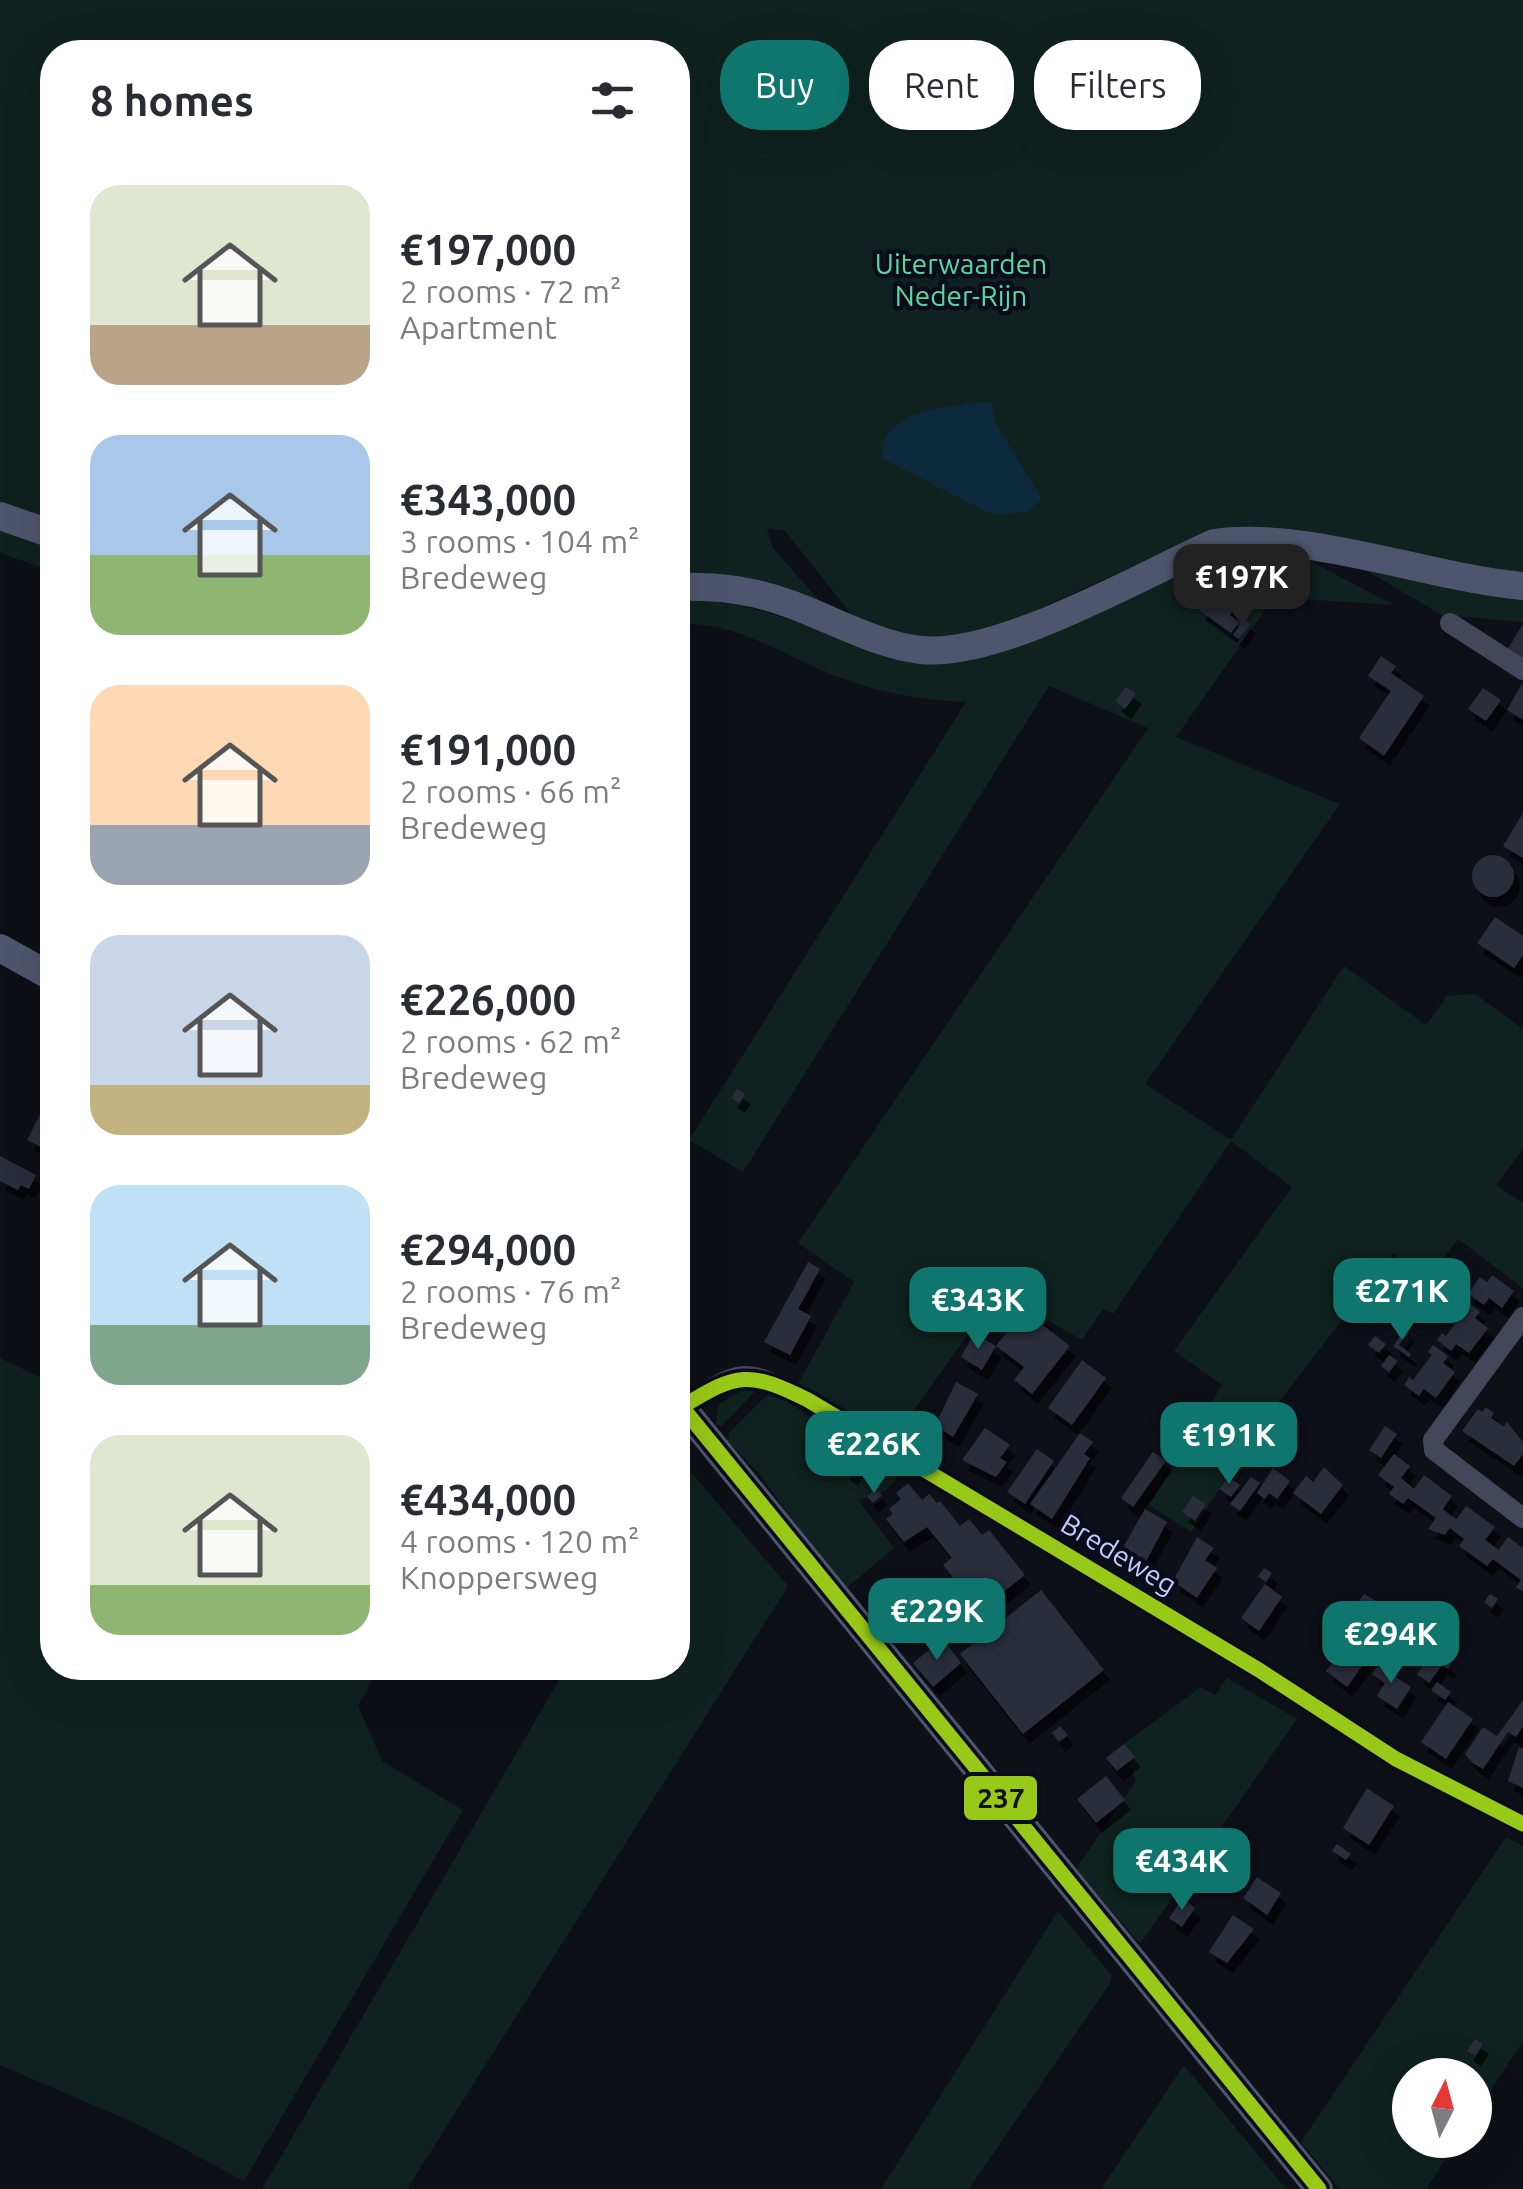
<!DOCTYPE html>
<html lang="en">
<head>
<meta charset="utf-8">
<style>
  body { margin:0; font-family:Ubuntu,sans-serif; background:#f7f7f7; color:#2b2b33; height:100vh; display:flex; flex-direction:column; font-size:38px; white-space:nowrap }
  * { box-sizing:border-box; margin:0 }
  p { font-size:32px; color:#7c7c81 }
  .icon { flex:none; width:55px; height:55px; fill:none; stroke:currentColor; stroke-width:2; stroke-linecap:round; stroke-linejoin:round }
  .map { position:relative; flex:1; overflow:hidden }
  .sheet { position:absolute; left:40px; top:40px; width:650px; height:1640px; display:flex; flex-direction:column; background:#fff; border-radius:40px; box-shadow:0 10px 40px #0002 }
  .sheet>* { flex:none }
  .banner { position:absolute; left:720px; top:40px; width:652px; height:90px; display:flex; gap:20px }
  .needle { width:65px; rotate:6deg }
  .tools { position:absolute; left:1392px; top:2058px; display:grid; gap:20px }
  .tools a { display:grid; place-items:center; width:100px; height:100px; border-radius:50%; background:#fff; box-shadow:0 10px 40px #0002; font-size:50px }
  .price { position:absolute; translate:-50% -85px; padding:0 22px; border-radius:20px; background:#0f766e; color:#fff; font-size:32px; line-height:65px; filter:drop-shadow(0 2px 5px #0008) }
  .price::after { content:''; position:absolute; left:50%; top:60px; width:30px; height:22px; margin-left:-15px; background:inherit; clip-path:polygon(0 0,100% 0,50% 100%) }
  .price.active { background:#222; color:#fff }
  ul { padding:0; list-style:none }
  li { display:flex; align-items:center; gap:30px; height:250px; padding:0 50px }
  li span { display:grid; place-items:center; flex:none; width:280px; height:200px; border-radius:30px; color:#555 }
  li>.icon { margin-inline-start:auto }
  span .icon { width:120px; height:120px; fill:#fffc; stroke-width:1 }
  li b { font-size:42px }
  h2 { display:flex; justify-content:space-between; align-items:center; height:120px; padding:0 50px; font-size:42px }
  .tag { padding:0 35px; border-radius:40px; background:#fff; box-shadow:0 10px 40px #0002; font-size:35px; line-height:90px }
  .tag.active { background:#0f766e; color:#fff }
  .map>svg:first-child { display:block }
</style>
</head>
<body>
<div class="map">
<svg width="1523" height="2189" viewBox="0 0 1523 2189">
  <defs>
    <filter id="shadow"><feDropShadow dx="6" dy="10" stdDeviation="0" flood-color="#0009"/></filter>
  </defs>
  <rect width="100%" height="100%" fill="#0e1018"/>
  <path fill="#0f221f" d="M0 0H1523V579L1379 555 1160 554 1010 622 935 644 860 625 785 531 767 528 773 548 830 613 678 578V52H52V521L0 503Z
    M0 526 52 544V571L0 553Z
    M1225 552 1308 560 1394 605 1286 598 1271 602 1176 737 1340 804 1145 1084 1231 1140 1344 966 1426 1025 1447 996 1475 994 1523 1029V1149L1496 1185 1523 1203V1288L1458 1239 1427 1281 1393 1254 1258 1429 1191 1532 1149 1505 1222 1385 1174 1351 1292 1187 1231 1141 1113 1314 1103 1309 1082 1340 998 1292 892 1441 798 1384 854 1282 798 1243 1148 728 1049 686 743 1172 689 1140 966 702C922 700 880 693 838 677 784 656 737 621 678 624V599L730 603 776 615 913 662 936 664 962 659Z
    M1367 571 1467 591 1523 595V622L1442 615Z
    M0 1358 52 1383V1668H280L295 1676 300 1668H379L358 1706 382 1761 463 1810 244 2181 135 2123 0 2065Z
    M747 1387H759L722 1426 716 1425 718 1405Z
    M775 1393 898 1477 884 1492 858 1500 894 1548 844 1590 760 1475 728 1441 729 1433 768 1394Z
    M683 1463 788 1586 407 2189H262L566 1668H678V1473Z
    M1227 1678 1297 1719 1140 1944 1076 1869 1136 1781 1124 1744 1201 1687 1215 1695Z
    M1506 1837 1523 1846V2041L1475 2114V2075H1410V2140H1458L1426 2189H1339L1301 2142Z
    M1058 1911 1112 1976 1109 1985 969 2189H881Z
    M1184 2065 1286 2189H1101Z"/>
  <path fill="#0c283b" d="M991 402 995 422 1042 499 1027 512 993 515 882 458C879 408 955 405 991 402Z"/>
  <path fill="#2b2d3b" filter="url(#shadow)" d="M1221 580 1244 596 1230 615 1239 622 1231 633 1199 610Z
    M1244 619 1250 624 1239 639 1233 635Z
    M1523 624V660L1507 650Z
    M1381 656 1396 666 1391 673 1424 696 1384 756 1359 738 1391 691 1368 676Z
    M1523 682V720L1507 710Z
    M1126 687 1136 694 1125 709 1115 701Z
    M1483 688 1501 700 1486 721 1468 709Z
    M1523 813V858L1503 846Z
    M1472 876a21 21 0 1 1 42 0a21 21 0 1 1-42 0Z
    M1495 917 1523 936V955L1514 968 1477 943Z
    M737 1089 745 1094 739 1103 731 1098Z
    M44 1107 52 1111V1142L48 1151 27 1140Z
    M0 1156 36 1175 29 1189 21 1185 18 1190 0 1181Z
    M808 1262 820 1269 798 1309 811 1316 790 1355 764 1342Z
    M1492 1275 1514 1291 1502 1308 1489 1298 1484 1305 1468 1294 1480 1277 1487 1282Z
    M1443 1283 1452 1289 1445 1299 1436 1292Z
    M1466 1301 1480 1312 1475 1318 1488 1328 1469 1353 1456 1344 1451 1351 1437 1340 1442 1333 1446 1336 1464 1311 1460 1308Z
    M1028 1305 1047 1320 1043 1325 1070 1346 1032 1394 1014 1380 1024 1367 996 1346Z
    M1405 1305 1413 1311 1407 1319 1399 1313Z
    M1405 1329 1409 1332 1399 1345 1411 1354 1409 1357 1393 1346Z
    M974 1334 996 1346 982 1370 961 1357Z
    M1375 1336 1386 1344 1379 1353 1368 1345Z
    M1433 1345 1448 1356 1443 1363 1455 1372 1436 1398 1424 1389 1419 1396 1404 1385 1409 1377 1413 1380 1432 1355 1428 1352Z
    M1389 1355 1398 1361 1389 1372 1381 1366Z
    M1082 1360 1106 1378 1072 1425 1048 1408Z
    M956 1382 978 1394 953 1437 935 1426Z
    M1486 1407 1494 1413 1491 1418 1504 1427 1507 1422 1523 1442V1454L1514 1466 1462 1431 1478 1409 1482 1412Z
    M1385 1426 1397 1434 1381 1458 1369 1450Z
    M985 1428 1010 1445 1000 1458 1007 1462 996 1477 962 1460Z
    M1080 1433 1093 1442 1084 1454 1090 1458 1052 1519 1030 1504Z
    M1037 1449 1054 1461 1025 1504 1007 1492Z
    M1153 1452 1166 1461 1133 1507 1121 1498Z
    M1394 1454 1410 1466 1401 1478 1414 1489 1424 1475 1452 1496 1443 1509 1450 1515 1457 1519 1466 1506 1495 1527 1485 1540 1499 1550 1508 1537 1523 1548V1592L1516 1587 1521 1580 1493 1559 1487 1566 1459 1546 1464 1539 1450 1528 1445 1535 1428 1529 1436 1518 1408 1498 1403 1504 1389 1494 1394 1487 1378 1475Z
    M849 1461 857 1467 852 1475 843 1470Z
    M1324 1467 1343 1485 1321 1514 1293 1493 1306 1476 1313 1482Z
    M1273 1468 1290 1481 1277 1499 1269 1493 1265 1499 1257 1493Z
    M1228 1477 1240 1485 1231 1497 1219 1489Z
    M1251 1477 1260 1483 1240 1511 1230 1504Z
    M908 1483 922 1500 929 1494 937 1503 940 1501 960 1526 969 1519 982 1535 989 1530 1025 1575 979 1611 943 1565 952 1558 927 1527 904 1542 886 1519 893 1514 889 1509 901 1499 896 1493Z
    M876 1489 882 1495 873 1503 867 1496Z
    M1193 1496 1206 1504 1195 1521 1182 1512Z
    M1145 1509 1167 1522 1142 1569 1118 1556Z
    M1197 1537 1214 1548 1205 1560 1217 1568 1197 1598 1173 1581Z
    M1264 1568 1272 1573 1266 1582 1258 1576Z
    M1265 1584 1282 1597 1259 1631 1241 1618Z
    M1041 1590 1104 1670 1023 1734 960 1654Z
    M1364 1594 1407 1619 1390 1642 1383 1637 1347 1687 1326 1671 1365 1624 1350 1613Z
    M1490 1594 1498 1599 1492 1608 1484 1602Z
    M943 1639 961 1663 933 1687 913 1663Z
    M1434 1650 1451 1664 1448 1669 1442 1665 1429 1683 1417 1674Z
    M1382 1660 1394 1668 1390 1673 1411 1687 1397 1709 1377 1696 1385 1683 1372 1674Z
    M1437 1682 1451 1692 1445 1700 1431 1690Z
    M1523 1700V1726L1516 1737 1508 1732 1483 1769 1473 1763 1465 1754 1483 1727 1497 1736Z
    M1448 1702 1473 1719 1446 1759 1421 1742Z
    M1060 1726 1068 1735 1059 1742 1052 1733Z
    M1124 1744 1135 1757 1117 1771 1106 1758Z
    M1519 1747 1523 1749V1788L1508 1781Z
    M1106 1776 1125 1800 1096 1823 1077 1799Z
    M1367 1788 1394 1806 1369 1845 1343 1828Z
    M1337 1844 1351 1854 1346 1860 1332 1851Z
    M1257 1877 1281 1893 1267 1915 1243 1898Z
    M1182 1899 1195 1908 1182 1927 1169 1918Z
    M1233 1915 1254 1929 1227 1963 1209 1952Z
    M1475 2039 1483 2044 1475 2056 1467 2051Z"/>
  <g fill="none" stroke-linecap="round" stroke-linejoin="round">
    <path stroke="#444759" stroke-width="20" d="M1450 623 1523 670
      M1523 1317 1433 1440 1434 1450 1523 1518
      M682 1407C745 1367 741 1367 808 1400L1259 1670 1396 1759 1523 1824"/>
    <path stroke="#4f556c" stroke-width="28" d="M0 516 52 534
      M678 587C718 586 752 590 790 604 832 619 876 645 921 650 999 658 1140 576 1214 543 1307 530 1426 577 1523 586
      M0 948 52 977
      M678 1402 1319 2189"/>
    <defs>
      <path id="bus-1" d="M682 1407 1319 2189
        M682 1407C738 1372 749 1371 808 1400L1259 1670 1396 1759 1523 1824"/>
    </defs>
    <use href="#bus-1" stroke="#0b0c1b" stroke-width="22"/>
    <use href="#bus-1" stroke="#98c818" stroke-width="15"/>
  </g>
  <g text-anchor="middle" stroke-width="9" stroke-linejoin="round" paint-order="stroke">
    <g font-size="28" fill="#56da9f" stroke="#0b0c1b">
      <text x="961" y="274">Uiterwaarden<tspan x="961" dy="32">Neder-Rijn</tspan></text>
    </g>
    <g font-size="28" fill="#c7ccfe" stroke="#0b0c1b">
      <text transform="translate(1119 1554) rotate(31)" y="10">Bredeweg</text>
    </g>
  </g>
  <rect stroke="#0b0c1b" stroke-width="4" x="962" y="1774" width="77" height="48" rx="10" fill="#98c818"/>
  <g font-size="28" text-anchor="middle" font-weight="bold" fill="#111">
    <text x="1001" y="1808">237</text>
  </g>
</svg>
<div class="tools">
<a><svg class="needle" viewBox="-14 -14 28 28"><path d="M0-13l5 13h-10z" fill="#e53935"/><path d="M0 13l5-13h-10z" fill="#7c7c81"/></svg></a>
</div>
<b class="price active" style="left:1242px;top:629px">€197K</b>
<b class="price" style="left:1402px;top:1343px">€271K</b>
<b class="price" style="left:978px;top:1352px">€343K</b>
<b class="price" style="left:1229px;top:1487px">€191K</b>
<b class="price" style="left:874px;top:1496px">€226K</b>
<b class="price" style="left:937px;top:1663px">€229K</b>
<b class="price" style="left:1391px;top:1686px">€294K</b>
<b class="price" style="left:1182px;top:1913px">€434K</b>
<div class="banner">
<a class="tag active">Buy</a>
<a class="tag">Rent</a>
<a class="tag">Filters</a>
</div>
<section class="sheet">
<h2>8 homes<svg class="icon" aria-label="filters" viewBox="0 0 24 24"><path d="M4 7h16M4 17h16"/><circle cx="9" cy="7" r="2"/><circle cx="15" cy="17" r="2"/></svg></h2>
<ul>
<li><span style="background:linear-gradient(#dfe7d0 70%,#b9a48a 0)"><svg class="icon" aria-label="home" viewBox="0 0 24 24"><path d="M3 11l9-7 9 7M6 9v11h12V9"/></svg></span><div><b>€197,000</b><p>2 rooms · 72 m²</p><p>Apartment</p></div></li>
<li><span style="background:linear-gradient(#a9c7e8 60%,#8fb573 0)"><svg class="icon" aria-label="home" viewBox="0 0 24 24"><path d="M3 11l9-7 9 7M6 9v11h12V9"/></svg></span><div><b>€343,000</b><p>3 rooms · 104 m²</p><p>Bredeweg</p></div></li>
<li><span style="background:linear-gradient(#ffd9b3 70%,#9aa5b1 0)"><svg class="icon" aria-label="home" viewBox="0 0 24 24"><path d="M3 11l9-7 9 7M6 9v11h12V9"/></svg></span><div><b>€191,000</b><p>2 rooms · 66 m²</p><p>Bredeweg</p></div></li>
<li><span style="background:linear-gradient(#c9d6e8 75%,#c2b280 0)"><svg class="icon" aria-label="home" viewBox="0 0 24 24"><path d="M3 11l9-7 9 7M6 9v11h12V9"/></svg></span><div><b>€226,000</b><p>2 rooms · 62 m²</p><p>Bredeweg</p></div></li>
<li><span style="background:linear-gradient(#bfe0f5 70%,#7fa58c 0)"><svg class="icon" aria-label="home" viewBox="0 0 24 24"><path d="M3 11l9-7 9 7M6 9v11h12V9"/></svg></span><div><b>€294,000</b><p>2 rooms · 76 m²</p><p>Bredeweg</p></div></li>
<li><span style="background:linear-gradient(#dfe7d0 75%,#8fb573 0)"><svg class="icon" aria-label="home" viewBox="0 0 24 24"><path d="M3 11l9-7 9 7M6 9v11h12V9"/></svg></span><div><b>€434,000</b><p>4 rooms · 120 m²</p><p>Knoppersweg</p></div></li>
</ul>
</section>
</div>
</body>
</html>
